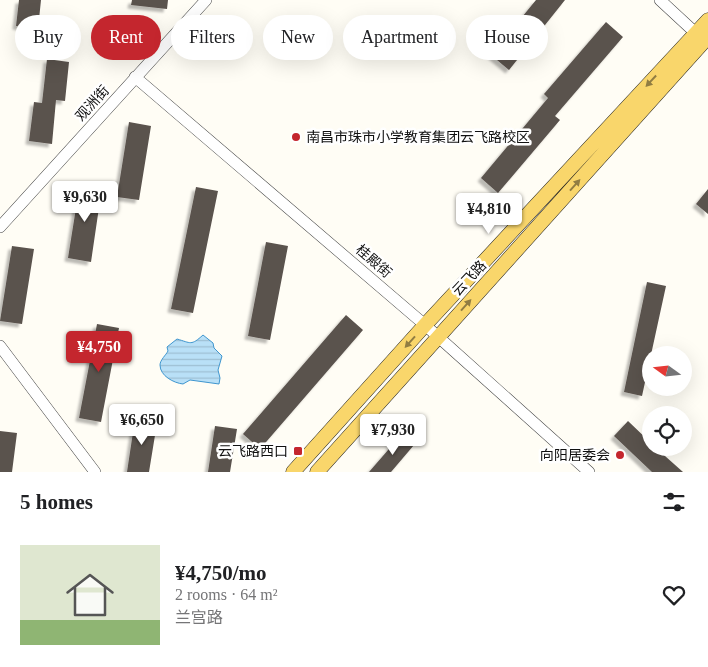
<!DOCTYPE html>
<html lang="en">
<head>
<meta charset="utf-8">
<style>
  body { margin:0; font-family:"Times New Roman","Noto Sans SC",serif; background:#f2f2f2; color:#202124; height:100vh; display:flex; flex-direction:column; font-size:19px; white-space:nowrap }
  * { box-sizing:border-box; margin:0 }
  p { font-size:16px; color:#757577 }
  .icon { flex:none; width:28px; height:28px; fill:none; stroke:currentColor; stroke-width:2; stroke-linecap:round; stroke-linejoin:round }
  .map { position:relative; height:472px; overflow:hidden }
  .details { display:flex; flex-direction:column; background:#fff; flex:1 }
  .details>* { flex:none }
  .top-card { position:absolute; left:15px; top:15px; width:679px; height:45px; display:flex; gap:10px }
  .needle { width:32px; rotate:285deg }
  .tools { position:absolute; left:642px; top:346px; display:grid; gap:10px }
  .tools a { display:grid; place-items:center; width:50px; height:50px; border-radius:50%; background:#fff; box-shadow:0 5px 20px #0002; font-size:25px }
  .price { position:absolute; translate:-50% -42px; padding:0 11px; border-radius:5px; background:#fff; color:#222; font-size:16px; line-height:32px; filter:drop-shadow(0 1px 2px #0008) }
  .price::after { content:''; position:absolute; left:50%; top:30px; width:15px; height:11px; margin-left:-8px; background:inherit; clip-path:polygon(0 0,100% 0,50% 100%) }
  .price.selected { background:#c4262e; color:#fff }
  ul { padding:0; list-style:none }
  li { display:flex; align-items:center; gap:15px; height:125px; padding:0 20px }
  li span { display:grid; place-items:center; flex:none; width:140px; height:100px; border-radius:0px; color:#555 }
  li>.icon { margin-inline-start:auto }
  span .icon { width:60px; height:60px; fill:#fffc; stroke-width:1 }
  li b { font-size:21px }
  h2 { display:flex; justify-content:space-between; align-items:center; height:60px; padding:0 20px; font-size:21px }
  .pill { padding:0 18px; border-radius:22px; background:#fff; box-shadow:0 5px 20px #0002; font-size:18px; line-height:45px }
  .pill.selected { background:#c4262e; color:#fff }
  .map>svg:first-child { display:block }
</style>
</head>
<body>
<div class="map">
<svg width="708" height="472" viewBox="0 0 708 472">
  <defs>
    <pattern id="water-rules" width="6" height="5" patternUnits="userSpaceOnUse" patternTransform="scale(1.25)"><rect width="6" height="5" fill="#b9e0f7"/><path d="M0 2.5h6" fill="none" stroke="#9ebfd3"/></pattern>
    <filter id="shadow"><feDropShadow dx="-3.5" dy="3.5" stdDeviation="1" flood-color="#0004"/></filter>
  </defs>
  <rect width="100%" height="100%" fill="#fffdf5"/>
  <path fill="url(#water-rules)" stroke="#3f96cf" d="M203 335 213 343 214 348 222 356 218 370 220 378 219 384 190 380 183 384C174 383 160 376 160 365 160 360 166 355 168 351L167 347 177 339C191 343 191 346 203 335Z"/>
  <path fill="#5a524d" filter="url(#shadow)" d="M19 0H41L38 29 16 26Z
    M132 0H168L167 9 131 5Z
    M536 0H565L509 70 491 55Z
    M606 22 623 37 555 116 560 120 498 193 481 178 548 98 544 94Z
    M47 59 69 62 65 101 56 100 52 144 29 141 34 102 42 103Z
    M129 122 151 126 139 200 117 197Z
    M80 183 102 187 91 262 68 258Z
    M196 187 218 191 193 313 171 309Z
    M708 189V214L696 204Z
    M266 242 288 246 270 340 248 336Z
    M12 246 34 249 22 324 0 321Z
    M647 282 666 286 642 396 624 392Z
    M346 315 363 330 260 449 243 434Z
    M97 324 119 328 101 422 79 418Z
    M135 419 157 423 149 472H127Z
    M628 421 651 443V448H656L683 472H652L614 436Z
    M215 426 237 429 230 472H208Z
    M0 431 17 433 12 472H0Z
    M402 434 414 445 391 472H369Z"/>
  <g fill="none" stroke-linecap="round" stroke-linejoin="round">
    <defs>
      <path id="minor" d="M660 0 701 38
        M135 77 425 325 589 472
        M0 227 206 0
        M0 346 95 472"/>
      <path id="major" d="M293 472 425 325 708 20
        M317 472 708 37"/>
    </defs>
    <use href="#minor" stroke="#444" stroke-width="12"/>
    <use href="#major" stroke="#222" stroke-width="15"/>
    <use href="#minor" stroke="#fff" stroke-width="11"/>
    <use href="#major" stroke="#f9d66b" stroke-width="14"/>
  </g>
  <defs><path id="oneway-solid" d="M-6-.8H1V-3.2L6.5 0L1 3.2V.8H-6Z" transform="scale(1.25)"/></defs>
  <g fill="#917d42">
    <use href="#oneway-solid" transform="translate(651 81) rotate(133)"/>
    <use href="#oneway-solid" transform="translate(575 185) rotate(-48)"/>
    <use href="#oneway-solid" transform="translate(466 305) rotate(-48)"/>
    <use href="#oneway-solid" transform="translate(410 342) rotate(132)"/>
  </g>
  <g fill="#c4262e" stroke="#fff" stroke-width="2">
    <circle cx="296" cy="137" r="5"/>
    <rect x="293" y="446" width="10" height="10" rx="2.5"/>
    <circle cx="620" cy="455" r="5"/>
  </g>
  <g text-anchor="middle" stroke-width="5" stroke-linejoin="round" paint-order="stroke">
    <g font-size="14" fill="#111" stroke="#fff">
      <text transform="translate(92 103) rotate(-48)" y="5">观洲街</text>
      <text transform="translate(374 261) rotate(41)" y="5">桂殿街</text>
      <text transform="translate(469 278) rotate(-47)" y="5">云飞路</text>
    </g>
    <g font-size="14" fill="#111" stroke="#fff" text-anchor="end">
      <text x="306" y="142" text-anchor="start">南昌市珠市小学教育集团云飞路校区</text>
      <text x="288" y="456">云飞路西口</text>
      <text x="610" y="460">向阳居委会</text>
    </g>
  </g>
</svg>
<div class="tools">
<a><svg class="needle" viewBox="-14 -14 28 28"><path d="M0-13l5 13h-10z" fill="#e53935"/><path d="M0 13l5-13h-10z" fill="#757577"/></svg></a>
<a><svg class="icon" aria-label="locate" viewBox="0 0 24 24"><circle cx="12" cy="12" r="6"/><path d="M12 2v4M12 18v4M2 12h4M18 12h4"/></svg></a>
</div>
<b class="price" style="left:85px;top:223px">¥9,630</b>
<b class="price" style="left:489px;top:235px">¥4,810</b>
<b class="price selected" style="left:99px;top:373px">¥4,750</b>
<b class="price" style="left:142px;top:446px">¥6,650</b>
<b class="price" style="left:393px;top:456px">¥7,930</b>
<div class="top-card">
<a class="pill">Buy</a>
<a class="pill selected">Rent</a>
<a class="pill">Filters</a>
<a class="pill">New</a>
<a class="pill">Apartment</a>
<a class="pill">House</a>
</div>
</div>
<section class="details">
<h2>5 homes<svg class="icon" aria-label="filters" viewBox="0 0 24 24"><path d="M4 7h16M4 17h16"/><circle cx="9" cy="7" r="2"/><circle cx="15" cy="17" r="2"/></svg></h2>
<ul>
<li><span style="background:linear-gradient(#dfe7d0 75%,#8fb573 0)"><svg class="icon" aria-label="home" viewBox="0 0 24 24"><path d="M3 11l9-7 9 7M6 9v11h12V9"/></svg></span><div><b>¥4,750/mo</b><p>2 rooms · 64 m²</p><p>兰宫路</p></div><svg class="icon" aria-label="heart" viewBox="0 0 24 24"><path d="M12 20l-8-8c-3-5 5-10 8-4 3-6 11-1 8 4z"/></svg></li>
</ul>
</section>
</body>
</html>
